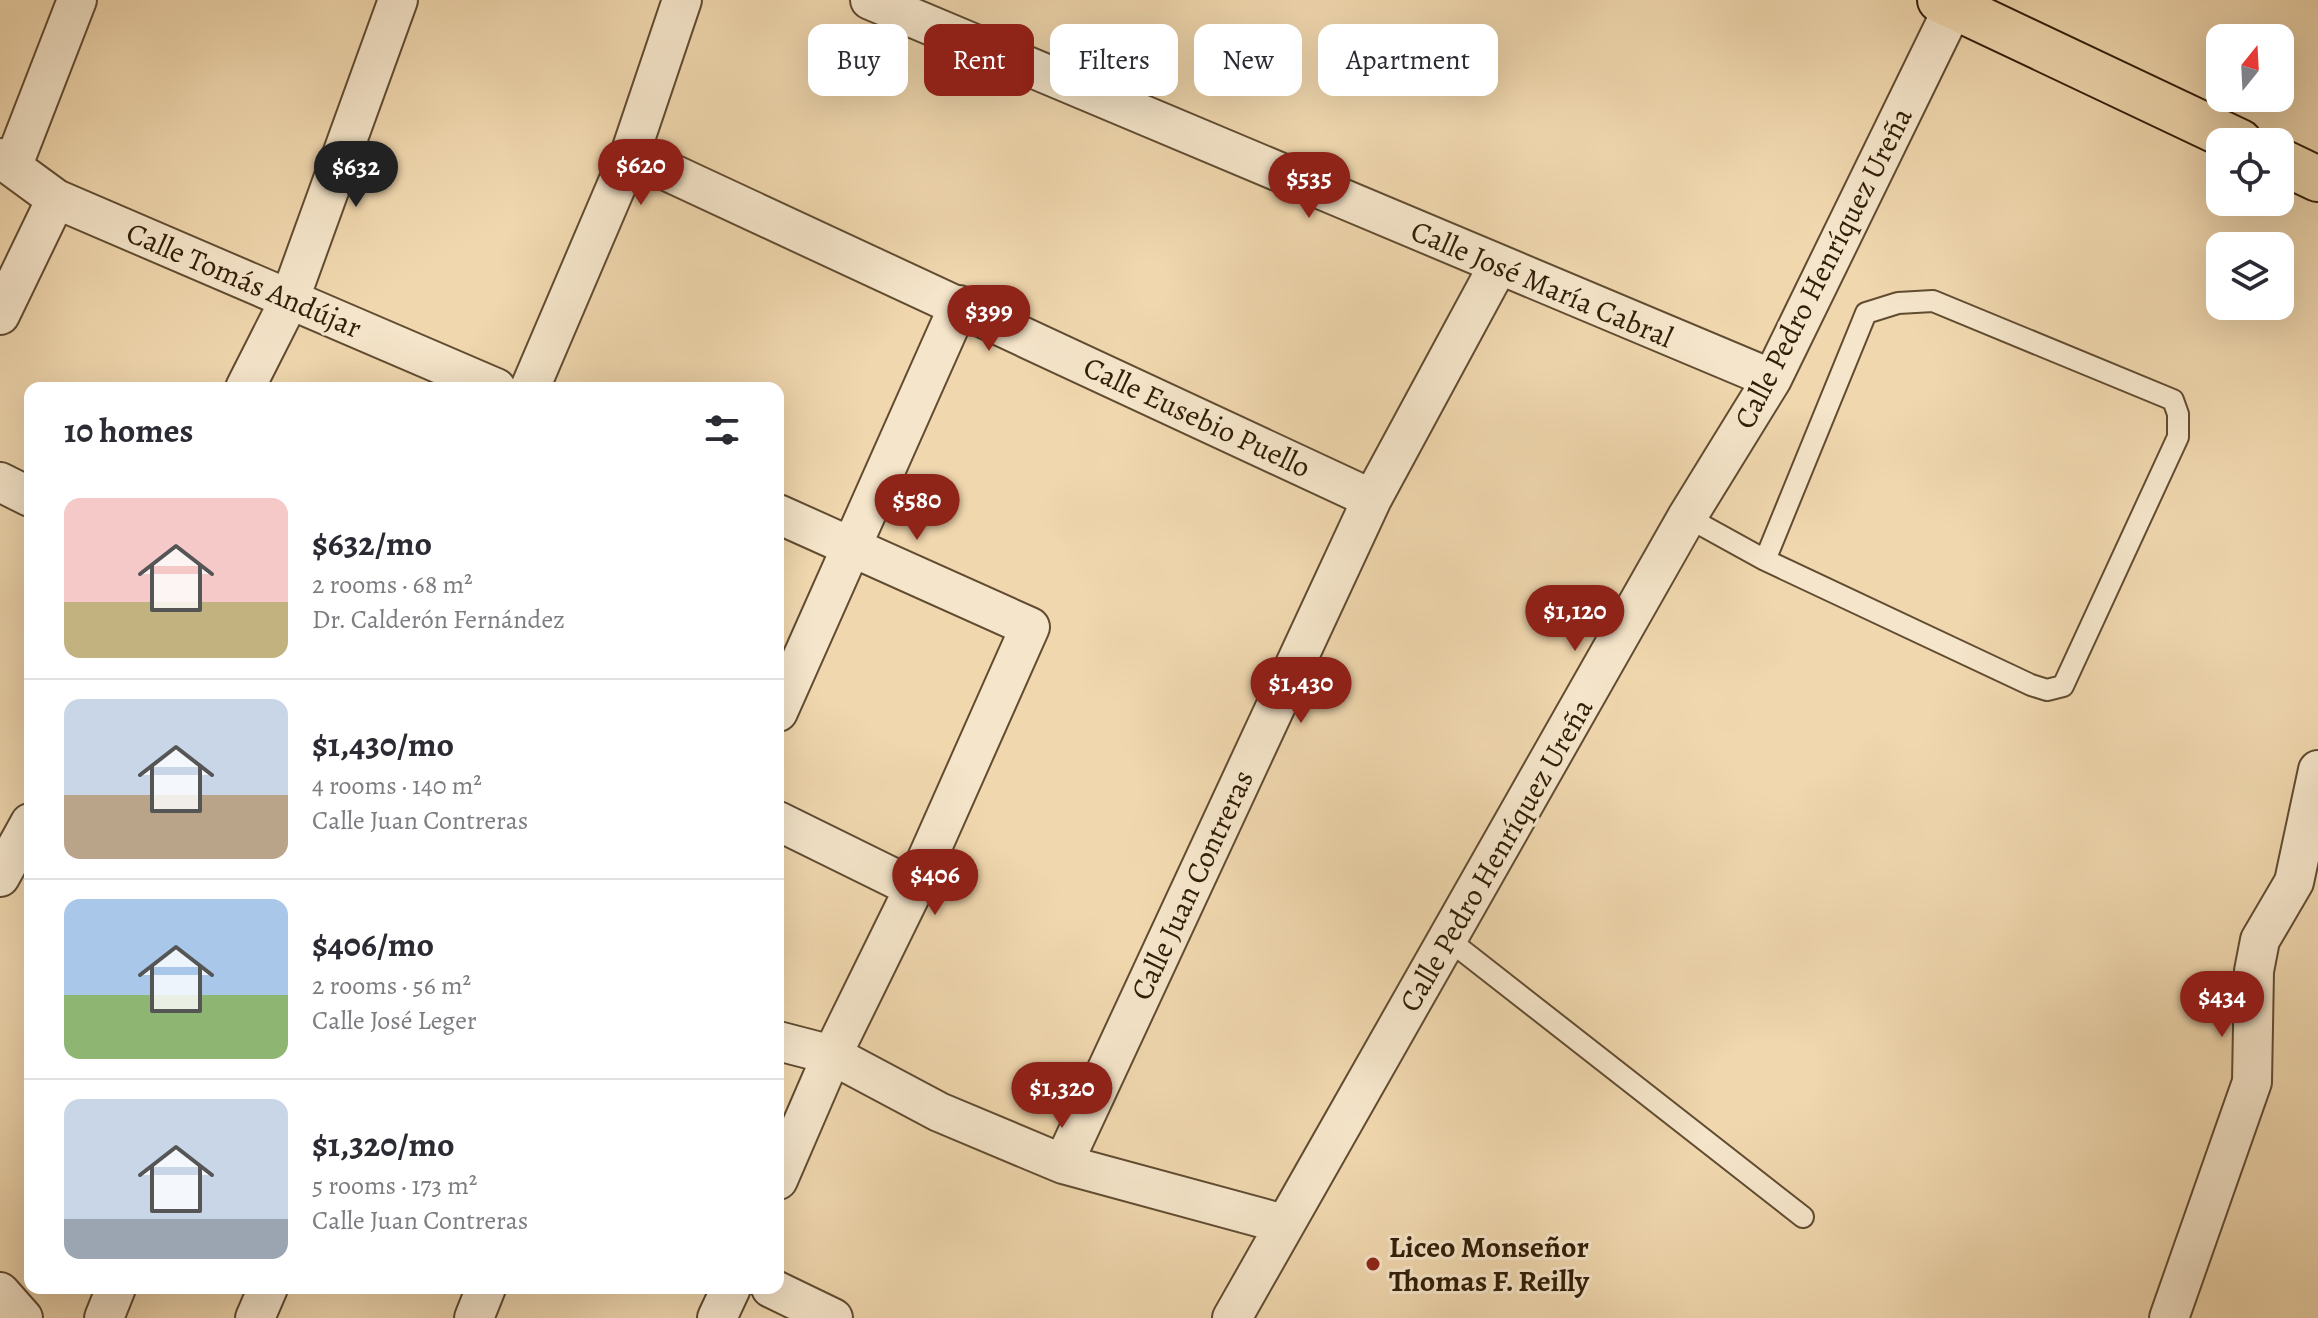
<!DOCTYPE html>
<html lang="en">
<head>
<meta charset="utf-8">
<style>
  body { margin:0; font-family:Alegreya,serif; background:#f2f2f3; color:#2b2b33; height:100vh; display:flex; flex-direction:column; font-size:30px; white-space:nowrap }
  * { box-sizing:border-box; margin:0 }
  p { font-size:26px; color:#7c7c81 }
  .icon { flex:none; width:44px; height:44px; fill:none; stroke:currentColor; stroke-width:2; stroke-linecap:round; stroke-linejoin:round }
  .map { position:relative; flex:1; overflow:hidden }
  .drawer { position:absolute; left:24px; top:382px; width:760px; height:912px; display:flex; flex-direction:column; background:#fff; border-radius:16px; box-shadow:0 8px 32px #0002 }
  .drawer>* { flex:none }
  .hud { position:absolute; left:808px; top:24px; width:760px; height:72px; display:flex; gap:16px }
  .needle { width:52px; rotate:18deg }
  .buttons { position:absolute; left:2206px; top:24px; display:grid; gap:16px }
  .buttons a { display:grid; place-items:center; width:88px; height:88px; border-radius:16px; background:#fff; box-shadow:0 8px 32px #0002; font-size:40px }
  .price { position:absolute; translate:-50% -68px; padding:0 18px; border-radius:28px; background:#8f2418; color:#fff; font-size:26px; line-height:52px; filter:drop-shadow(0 2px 4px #0008) }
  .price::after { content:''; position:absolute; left:50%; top:48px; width:24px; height:18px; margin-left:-12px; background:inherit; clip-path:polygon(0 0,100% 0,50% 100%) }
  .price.active { background:#222; color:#fff }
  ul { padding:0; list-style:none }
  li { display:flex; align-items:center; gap:24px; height:200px; padding:0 40px }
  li+li { border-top:2px solid #e1e1e2 }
  li span { display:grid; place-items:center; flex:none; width:224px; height:160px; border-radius:16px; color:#555 }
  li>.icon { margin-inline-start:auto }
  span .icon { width:96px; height:96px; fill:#fffc; stroke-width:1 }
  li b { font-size:34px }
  h2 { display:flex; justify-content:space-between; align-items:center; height:96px; padding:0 40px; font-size:34px }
  .pill { padding:0 28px; border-radius:16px; background:#fff; box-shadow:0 8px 32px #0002; font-size:28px; line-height:72px }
  .pill.active { background:#8f2418; color:#fff }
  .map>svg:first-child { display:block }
</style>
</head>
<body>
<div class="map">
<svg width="2318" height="1318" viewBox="0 0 2318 1318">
  <rect width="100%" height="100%" fill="#f0d7ae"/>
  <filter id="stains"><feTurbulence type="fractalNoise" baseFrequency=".0025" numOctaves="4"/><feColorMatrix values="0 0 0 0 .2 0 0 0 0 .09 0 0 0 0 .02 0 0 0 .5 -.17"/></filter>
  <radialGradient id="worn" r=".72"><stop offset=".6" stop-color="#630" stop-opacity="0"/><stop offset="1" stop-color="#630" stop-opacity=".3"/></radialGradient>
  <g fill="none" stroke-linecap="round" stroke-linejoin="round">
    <defs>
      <path id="service" d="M1687 517 1765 560 2031 685 2047 690 2063 686 2178 437V414L2173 400 1933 301 1898 303 1866 313 1765 560
        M1449 940 1803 1217"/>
      <path id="minor" d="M870 0 1772 379
        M630 154 1372 499
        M0 158 56 199 496 388
        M13 165 77 0
        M0 315 56 199
        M245 388 289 301 398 0
        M530 388 630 154 682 0
        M0 482 30 497
        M778 514 1030 627 914 888 832 1055 778 1180
        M778 712 959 305
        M778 821 914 888
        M0 877 30 823
        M778 1041 832 1055 939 1112 1063 1164 1284 1224
        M1063 1164 1372 499 1498 266
        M771 1288 833 1318
        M0 1292 23 1318
        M104 1318 116 1288
        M255 1318 268 1288
        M474 1318 486 1288
        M717 1318 731 1288
        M1232 1318 1687 517 1772 379 1954 6
        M2169 1318 2252 1082 2254 971 2260 940 2294 882 2318 770"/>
      <path id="primary" d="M1940 0 2240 142
        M2280 161 2318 179"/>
    </defs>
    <use href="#service" stroke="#614c31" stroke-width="24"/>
    <use href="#minor" stroke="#614c31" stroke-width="42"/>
    <use href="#primary" stroke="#311e07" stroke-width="48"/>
    <use href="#service" stroke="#f5e5ca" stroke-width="20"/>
    <use href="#minor" stroke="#f5e5ca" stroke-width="38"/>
    <use href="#primary" stroke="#f0d7ae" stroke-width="44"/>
  </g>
  <circle fill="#8f2418" stroke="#f5e5ca" stroke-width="3" cx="1373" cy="1264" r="8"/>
  <g text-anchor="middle" stroke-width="6" stroke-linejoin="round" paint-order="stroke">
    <g font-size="30" fill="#311e07" stroke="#f5e5ca">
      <text transform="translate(1823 268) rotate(-63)" y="10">Calle Pedro Henríquez Ureña</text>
      <text transform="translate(244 280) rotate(23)" y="10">Calle Tomás Andújar</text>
      <text transform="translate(1542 284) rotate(23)" y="10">Calle José María Cabral</text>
      <text transform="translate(1197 417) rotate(25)" y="10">Calle Eusebio Puello</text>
      <text transform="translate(1496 855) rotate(-60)" y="10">Calle Pedro Henríquez Ureña</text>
      <text transform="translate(1192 885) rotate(-65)" y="10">Calle Juan Contreras</text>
    </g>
    <g font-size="30" font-weight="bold" fill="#311e07" stroke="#f5e5ca" text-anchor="start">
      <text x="1389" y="1257">Liceo Monseñor<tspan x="1389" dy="34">Thomas F. Reilly</tspan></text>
    </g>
  </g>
  <rect width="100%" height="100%" filter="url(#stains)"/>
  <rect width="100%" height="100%" fill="url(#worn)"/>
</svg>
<div class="buttons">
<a><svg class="needle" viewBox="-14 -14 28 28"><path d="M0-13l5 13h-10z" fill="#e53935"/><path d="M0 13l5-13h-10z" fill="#7c7c81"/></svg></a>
<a><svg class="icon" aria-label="locate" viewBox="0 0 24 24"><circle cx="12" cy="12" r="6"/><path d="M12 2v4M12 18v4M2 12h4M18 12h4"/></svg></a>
<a><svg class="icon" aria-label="layers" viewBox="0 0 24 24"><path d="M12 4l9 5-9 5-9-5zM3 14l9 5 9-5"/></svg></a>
</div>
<b class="price" style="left:641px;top:207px">$620</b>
<b class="price active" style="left:356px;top:209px">$632</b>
<b class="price" style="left:1309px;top:220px">$535</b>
<b class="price" style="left:989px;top:353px">$399</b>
<b class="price" style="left:917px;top:542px">$580</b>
<b class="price" style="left:1575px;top:653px">$1,120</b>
<b class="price" style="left:1301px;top:725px">$1,430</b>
<b class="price" style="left:935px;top:917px">$406</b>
<b class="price" style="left:2222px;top:1039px">$434</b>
<b class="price" style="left:1062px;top:1130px">$1,320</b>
<div class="hud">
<a class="pill">Buy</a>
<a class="pill active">Rent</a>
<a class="pill">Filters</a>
<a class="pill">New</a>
<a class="pill">Apartment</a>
</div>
<section class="drawer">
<h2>10 homes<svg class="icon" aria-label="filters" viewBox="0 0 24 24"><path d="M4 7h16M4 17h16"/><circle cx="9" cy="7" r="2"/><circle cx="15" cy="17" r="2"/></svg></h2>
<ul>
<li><span style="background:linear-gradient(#f6c9c9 65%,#c2b280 0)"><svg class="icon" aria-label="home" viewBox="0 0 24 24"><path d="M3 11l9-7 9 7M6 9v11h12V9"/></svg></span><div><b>$632/mo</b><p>2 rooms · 68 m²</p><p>Dr. Calderón Fernández</p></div></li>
<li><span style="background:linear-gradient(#c9d6e8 60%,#b9a48a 0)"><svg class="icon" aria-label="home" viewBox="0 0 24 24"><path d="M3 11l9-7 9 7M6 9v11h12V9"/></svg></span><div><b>$1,430/mo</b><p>4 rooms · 140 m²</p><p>Calle Juan Contreras</p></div></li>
<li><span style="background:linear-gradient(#a9c7e8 60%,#8fb573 0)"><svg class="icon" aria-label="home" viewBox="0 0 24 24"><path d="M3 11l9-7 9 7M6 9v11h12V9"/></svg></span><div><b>$406/mo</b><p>2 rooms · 56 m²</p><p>Calle José Leger</p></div></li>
<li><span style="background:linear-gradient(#c9d6e8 75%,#9aa5b1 0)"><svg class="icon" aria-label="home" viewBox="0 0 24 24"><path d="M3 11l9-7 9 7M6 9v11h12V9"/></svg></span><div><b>$1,320/mo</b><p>5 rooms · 173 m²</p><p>Calle Juan Contreras</p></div></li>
</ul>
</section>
</div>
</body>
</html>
